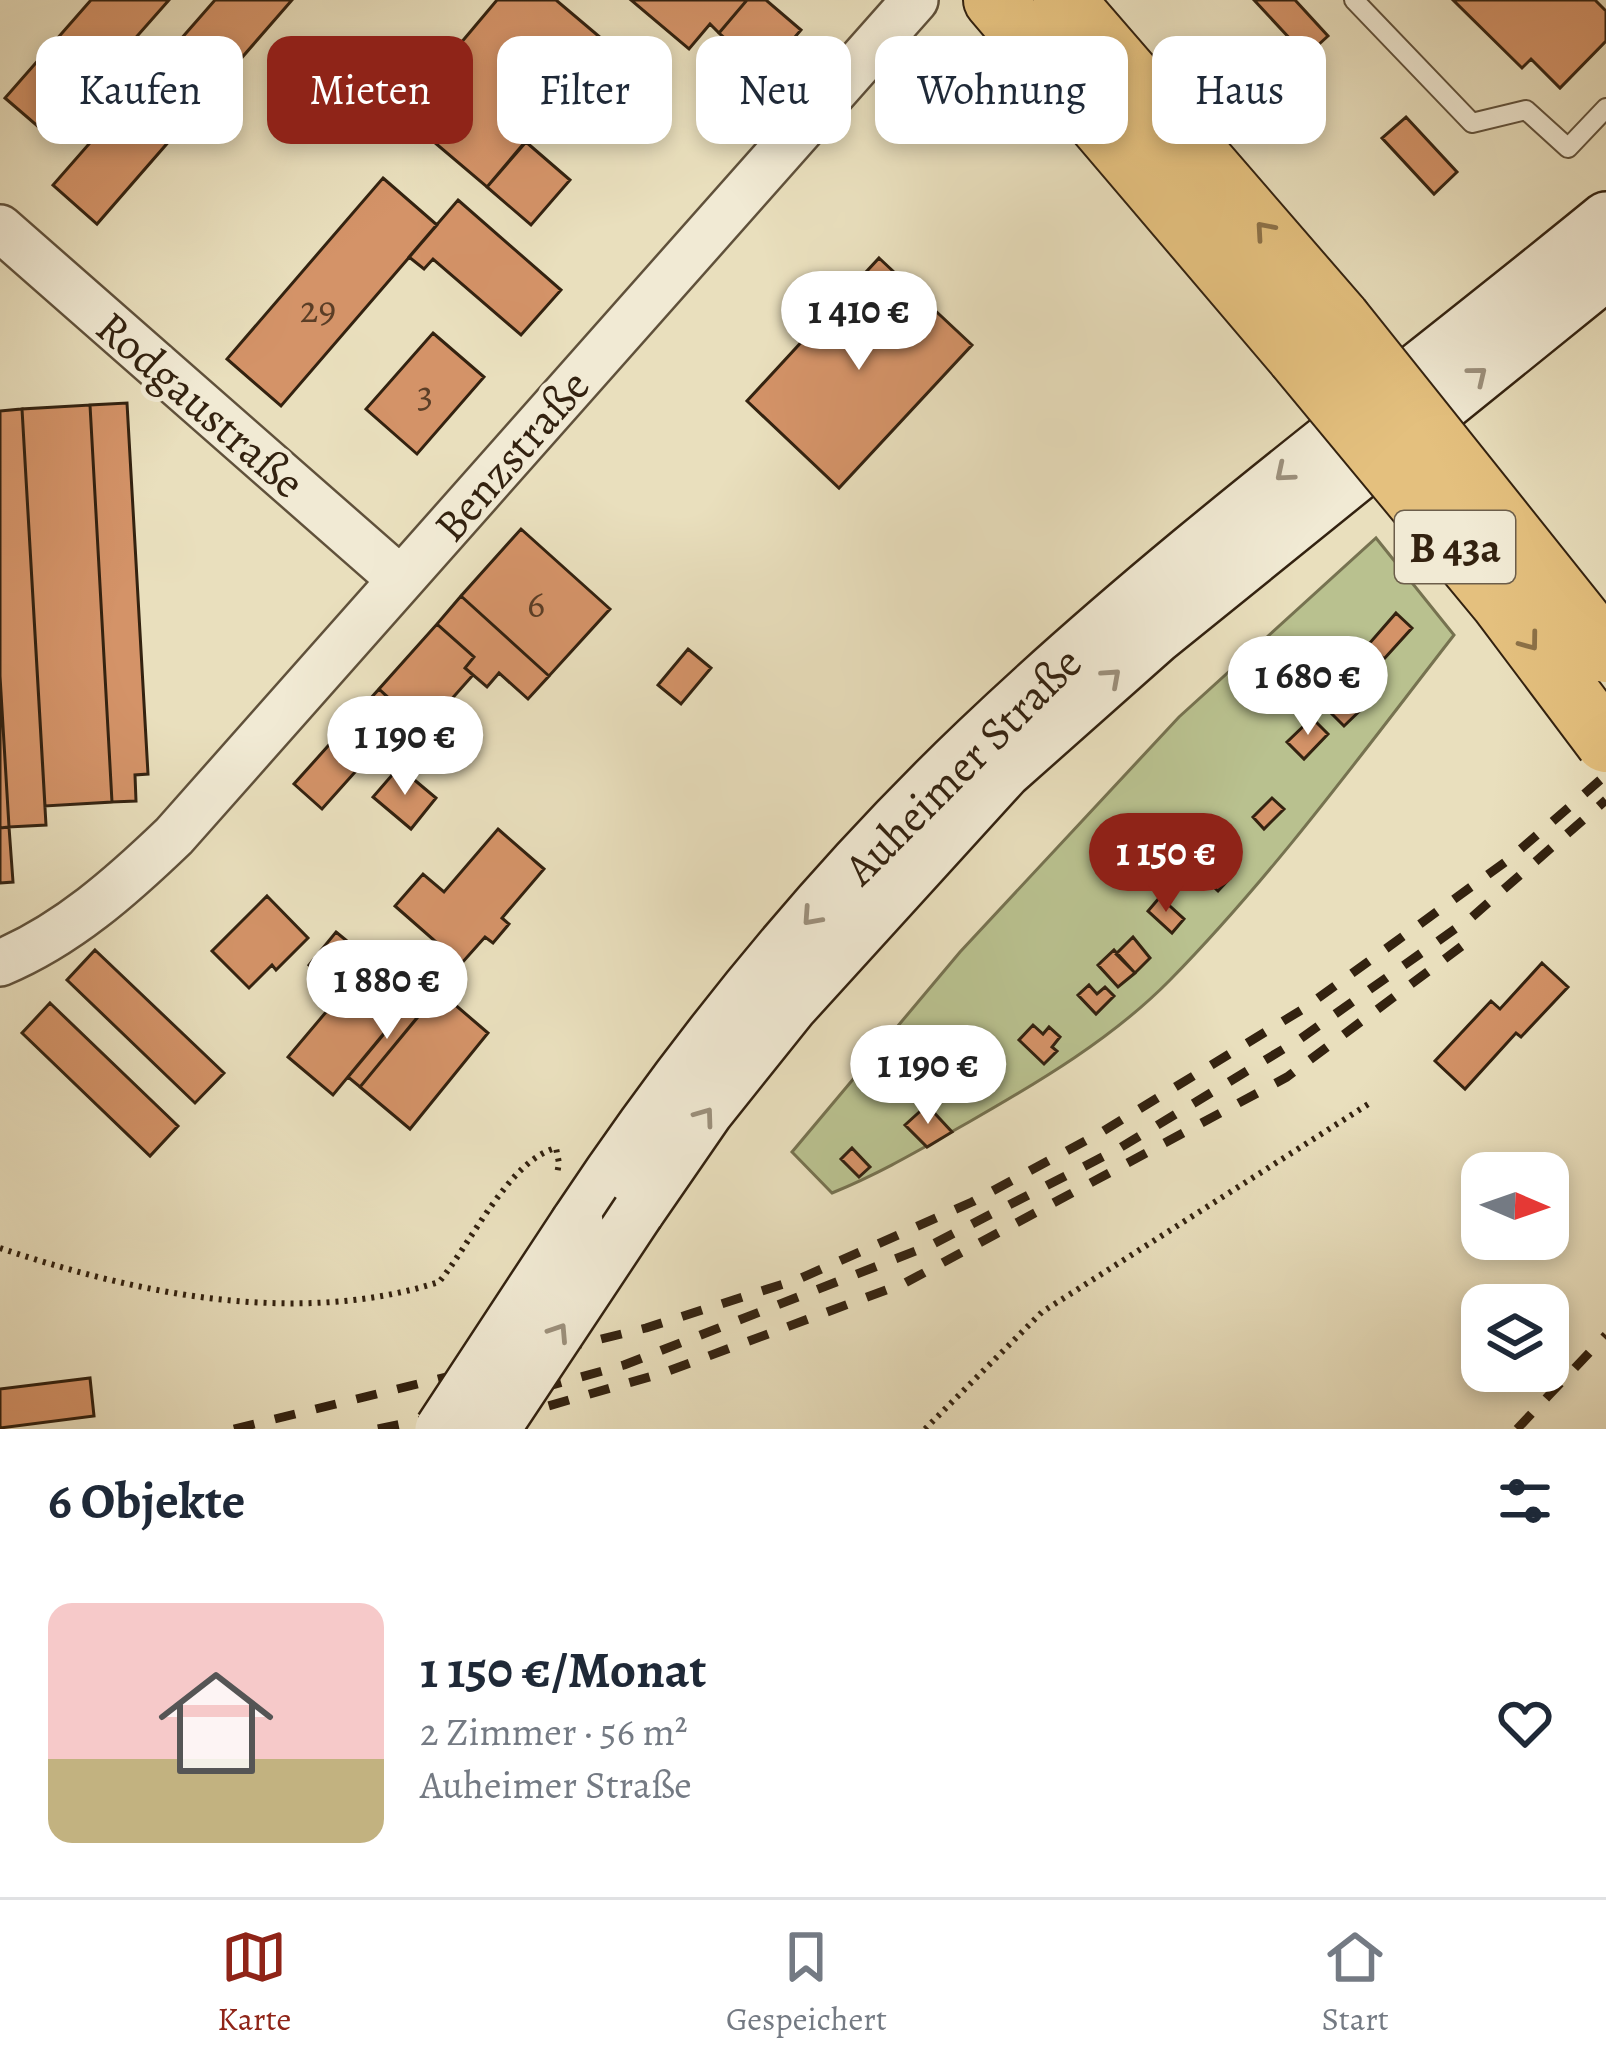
<!DOCTYPE html>
<html lang="de">
<head>
<meta charset="utf-8">
<style>
  body { margin:0; font-family:Alegreya,serif; background:#f6f6f7; color:#1f2937; height:100vh; display:flex; flex-direction:column; font-size:45px; white-space:nowrap }
  * { box-sizing:border-box; margin:0 }
  p { font-size:39px; color:#747a83 }
  .icon { flex:none; width:66px; height:66px; fill:none; stroke:currentColor; stroke-width:2; stroke-linecap:round; stroke-linejoin:round }
  .map { position:relative; height:1429px; overflow:hidden }
  .drawer { display:flex; flex-direction:column; background:#fff; flex:1 }
  .drawer>* { flex:none }
  .guide { position:absolute; left:36px; top:36px; width:1536px; height:108px; display:flex; gap:24px }
  .needle { width:78px; rotate:92deg }
  .tools { position:absolute; left:1461px; top:1152px; display:grid; gap:24px }
  .tools a { display:grid; place-items:center; width:108px; height:108px; border-radius:24px; background:#fff; box-shadow:0 6px 18px #0003; font-size:60px }
  .price { position:absolute; translate:-50% -102px; padding:0 27px; border-radius:42px; background:#fff; color:#222; font-size:39px; line-height:78px; filter:drop-shadow(0 3px 6px #0008) }
  .price::after { content:''; position:absolute; left:50%; top:72px; width:36px; height:27px; margin-left:-18px; background:inherit; clip-path:polygon(0 0,100% 0,50% 100%) }
  .price.on { background:#8f2418; color:#fff }
  ul { padding:0; list-style:none }
  li { display:flex; align-items:center; gap:36px; height:300px; padding:0 48px }
  li+li { border-top:3px solid #e0e1e3 }
  li span { display:grid; place-items:center; flex:none; width:336px; height:240px; border-radius:24px; color:#555 }
  li>.icon { margin-inline-start:auto }
  span .icon { width:144px; height:144px; fill:#fffc; stroke-width:1 }
  li b { font-size:51px }
  h2 { display:flex; justify-content:space-between; align-items:center; height:144px; padding:0 48px; font-size:51px }
  .chip { padding:0 42px; border-radius:24px; background:#fff; box-shadow:0 6px 18px #0003; font-size:42px; line-height:108px }
  .chip.on { background:#8f2418; color:#fff }
  .tab-bar { display:flex; justify-content:space-around; align-items:center; height:168px; border-top:3px solid #e0e1e3; background:#fff; font-size:33px; color:#747a83 }
  .tab-bar a { display:grid; justify-items:center; gap:6px }
  .tab-bar .on { color:#8f2418 }
  .map>svg:first-child { display:block }
</style>
</head>
<body>
<div class="map">
<svg width="1606" height="1429" viewBox="0 0 1606 1429">
  <rect width="100%" height="100%" fill="#e9dfbd"/>
  <filter id="stains"><feTurbulence type="fractalNoise" baseFrequency=".00167" numOctaves="4"/><feColorMatrix values="0 0 0 0 .2 0 0 0 0 .09 0 0 0 0 .02 0 0 0 .5 -.17"/></filter>
  <radialGradient id="worn" r=".72"><stop offset=".6" stop-color="#630" stop-opacity="0"/><stop offset="1" stop-color="#630" stop-opacity=".3"/></radialGradient>
  <path fill="#b9c18f" stroke="#767250" stroke-width="3" d="M1376 538 1454 635C1363 752 1274 874 1170 980 1113 1038 1039 1082 969 1122 921 1149 883 1172 832 1193L792 1152 960 952 1179 717Z"/>
  <path fill="#d49368" stroke="#332210" stroke-width="3" d="M91 0H169L49 136 5 98Z
    M215 0H292L97 224 53 185Z
    M497 0H556L608 44 487 187 401 114Z
    M631 0H747L719 33 710 24 689 49Z
    M747 0H766L801 30 764 73 719 33Z
    M1254 0H1295L1328 36 1306 56Z
    M1453 0H1595L1606 11V41L1560 88 1531 59 1522 68Z
    M1406 117 1457 172 1434 194 1382 138Z
    M526 142 570 180 531 225 487 187Z
    M383 178 437 225 281 406 227 359Z
    M458 200 561 290 521 335 433 259 424 269 409 257Z
    M879 258 972 345 839 488 747 401Z
    M433 333 484 377 417 454 366 409Z
    M127 403 148 774 135 775 136 801 112 802 90 405Z
    M90 405 112 802 45 806 22 409Z
    M22 409 46 825 9 827 0 676V411Z
    M521 529 610 609 549 676 461 596Z
    M461 596 549 676 528 699 499 673 487 687 465 668 474 657 437 624Z
    M1396 613 1412 628 1384 659 1368 645Z
    M437 624 474 657 465 668 473 675 424 730 379 689Z
    M688 649 711 668 681 704 658 685Z
    M0 676 9 827 0 828Z
    M1351 680 1370 701 1344 726 1324 706Z
    M379 689 406 715 322 809 294 784Z
    M1312 718 1328 734 1304 759 1287 742Z
    M399 767 436 798 411 829 373 797Z
    M1272 798 1284 809 1264 829 1253 817Z
    M9 827 13 882 0 883V828Z
    M498 829 544 869 502 918 509 924 493 943 485 937 461 964 395 906 423 874 444 892Z
    M1199 846 1232 876 1218 891 1185 861Z
    M267 896 308 938 276 970 272 965 249 988 212 951Z
    M1160 897 1184 919 1172 933 1148 911Z
    M336 932 370 960 342 993 309 965Z
    M1133 937 1150 958 1135 973 1116 954Z
    M95 950 224 1073 195 1103 67 980Z
    M1114 950 1135 973 1118 987 1098 965Z
    M370 960 414 997 333 1095 288 1057Z
    M1542 963 1568 987 1521 1037 1516 1033 1465 1089 1435 1061 1491 1001 1500 1009Z
    M1089 985 1097 994 1105 987 1114 996 1096 1014 1078 995Z
    M439 991 488 1033 410 1129 360 1087Z
    M432 1000 360 1087 348 1077 409 1004Z
    M50 1003 178 1126 150 1156 22 1033Z
    M1033 1025 1043 1034 1049 1027 1060 1037 1052 1047 1057 1051 1044 1064 1019 1040Z
    M927 1105 952 1132 927 1147 905 1125Z
    M852 1148 870 1167 859 1177 841 1159Z
    M90 1378 94 1416 0 1428V1389Z"/>
  <g fill="none" stroke-linecap="round" stroke-linejoin="round">
    <defs>
      <path id="service" d="M1354 0 1472 123 1526 110 1568 148 1606 108"/>
      <path id="tertiary" d="M0 228 401 580
        M0 963C67 935 122 886 174 836L915 0"/>
      <path id="secondary" d="M638 1212 707 1112 791 1007 1005 772 1156 638 1606 274
        M577 1222C692 1049 826 884 977 740 1174 552 1395 391 1606 218"/>
      <path id="trunk" d="M994 0 1297 356
        M1064 0 1340 319"/>
    </defs>
    <use href="#service" stroke="#60513b" stroke-width="22"/>
    <use href="#tertiary" stroke="#60513b" stroke-width="50"/>
    <use href="#secondary" stroke="#332210" stroke-width="56"/>
    <use href="#trunk" stroke="#332210" stroke-width="64"/>
    <path stroke="#332210" stroke-width="6" stroke-dasharray="3 6" stroke-linecap="butt" d="M0 1248C137 1294 298 1327 439 1282 470 1245 509 1160 556 1148L559 1163 557 1174
      M925 1429 1042 1312 1370 1103"/>
    <use href="#service" stroke="#f1ead4" stroke-width="18"/>
    <use href="#tertiary" stroke="#f1ead4" stroke-width="45"/>
    <use href="#secondary" stroke="#f1ead4" stroke-width="51"/>
    <use href="#trunk" stroke="#e4c07e" stroke-width="60"/>
    <path stroke="#332210" stroke-width="9" stroke-dasharray="21 21" stroke-linecap="butt" d="M234 1429 646 1328 799 1279 972 1202 1100 1133 1303 1009 1508 860 1606 775
      M378 1429 441 1416 624 1365 931 1245 1118 1149 1300 1039 1472 917 1606 800
      M468 1429 663 1373 905 1283 1287 1077 1474 937
      M1517 1429 1606 1335"/>
    <defs>
      <path id="secondary-bridge" d="M441 1429 577 1222
        M494 1429 638 1212"/>
      <path id="trunk-bridge" d="M1340 319 1606 652
        M1297 356 1500 601 1606 742"/>
    </defs>
    <use href="#secondary-bridge" stroke="#332210" stroke-width="56" stroke-linecap="butt"/>
    <use href="#trunk-bridge" stroke="#332210" stroke-width="64" stroke-linecap="butt"/>
    <use href="#secondary-bridge" stroke="#f1ead4" stroke-width="51"/>
    <use href="#trunk-bridge" stroke="#e4c07e" stroke-width="60"/>
  </g>
  <defs><path id="oneway-chevron" d="M-2-3.5L2.5 0L-2 3.5" fill="none" stroke-width="1.6" stroke-linecap="round" stroke-linejoin="round" transform="scale(3)"/></defs>
  <g stroke="#8c7147">
    <use href="#oneway-chevron" transform="translate(1264 230) rotate(-131)"/>
    <use href="#oneway-chevron" transform="translate(1530 642) rotate(53)"/>
  </g>
  <g stroke="#9c907c">
    <use href="#oneway-chevron" transform="translate(1478 375) rotate(-39)"/>
    <use href="#oneway-chevron" transform="translate(1284 473) rotate(140)"/>
    <use href="#oneway-chevron" transform="translate(1112 677) rotate(-42)"/>
    <use href="#oneway-chevron" transform="translate(811 917) rotate(132)"/>
    <use href="#oneway-chevron" transform="translate(705 1116) rotate(-54)"/>
    <use href="#oneway-chevron" transform="translate(559 1332) rotate(-57)"/>
  </g>
  <g text-anchor="middle" stroke-width="10" stroke-linejoin="round" paint-order="stroke">
    <g font-size="39" fill="#5b3e26">
      <text x="318" y="322">29</text>
      <text x="425" y="407">3</text>
      <text x="536" y="617">6</text>
    </g>
    <rect fill="#f1ead4" stroke="#6c5e4b" stroke-width="3" x="1395" y="511" width="120" height="72" rx="9"/>
    <g font-size="42" font-weight="bold" fill="#332210">
      <text x="1455" y="562">B 43a</text>
    </g>
    <g font-size="45" fill="#332210" stroke="#f1ead4">
      <text transform="translate(201 404) rotate(41)" y="16">Rodgaustraße</text>
      <text transform="translate(511 455) rotate(-49)" y="16">Benzstraße</text>
      <text transform="translate(962 765) rotate(-45)" y="16">Auheimer Straße</text>
    </g>
  </g>
  <rect width="100%" height="100%" filter="url(#stains)"/>
  <rect width="100%" height="100%" fill="url(#worn)"/>
</svg>
<div class="tools">
<a><svg class="needle" viewBox="-14 -14 28 28"><path d="M0-13l5 13h-10z" fill="#e53935"/><path d="M0 13l5-13h-10z" fill="#747a83"/></svg></a>
<a><svg class="icon" aria-label="layers" viewBox="0 0 24 24"><path d="M12 4l9 5-9 5-9-5zM3 14l9 5 9-5"/></svg></a>
</div>
<b class="price" style="left:859px;top:373px">1 410 €</b>
<b class="price" style="left:1308px;top:738px">1 680 €</b>
<b class="price" style="left:405px;top:798px">1 190 €</b>
<b class="price on" style="left:1166px;top:915px">1 150 €</b>
<b class="price" style="left:387px;top:1042px">1 880 €</b>
<b class="price" style="left:928px;top:1127px">1 190 €</b>
<div class="guide">
<a class="chip">Kaufen</a>
<a class="chip on">Mieten</a>
<a class="chip">Filter</a>
<a class="chip">Neu</a>
<a class="chip">Wohnung</a>
<a class="chip">Haus</a>
</div>
</div>
<section class="drawer">
<h2>6 Objekte<svg class="icon" aria-label="filters" viewBox="0 0 24 24"><path d="M4 7h16M4 17h16"/><circle cx="9" cy="7" r="2"/><circle cx="15" cy="17" r="2"/></svg></h2>
<ul>
<li><span style="background:linear-gradient(#f6c9c9 65%,#c2b280 0)"><svg class="icon" aria-label="home" viewBox="0 0 24 24"><path d="M3 11l9-7 9 7M6 9v11h12V9"/></svg></span><div><b>1 150 €/Monat</b><p>2 Zimmer · 56 m²</p><p>Auheimer Straße</p></div><svg class="icon" aria-label="heart" viewBox="0 0 24 24"><path d="M12 20l-8-8c-3-5 5-10 8-4 3-6 11-1 8 4z"/></svg></li>
</ul>
</section>
<nav class="tab-bar">
<a class="on"><svg class="icon" aria-label="map" viewBox="0 0 24 24"><path d="M3 6l6-2 6 2 6-2v14l-6 2-6-2-6 2zM9 4v14M15 6v14"/></svg>Karte</a>
<a><svg class="icon" aria-label="saved" viewBox="0 0 24 24"><path d="M7 4h10v16l-5-4-5 4z"/></svg>Gespeichert</a>
<a><svg class="icon" aria-label="home" viewBox="0 0 24 24"><path d="M3 11l9-7 9 7M6 9v11h12V9"/></svg>Start</a>
</nav>
</body>
</html>
